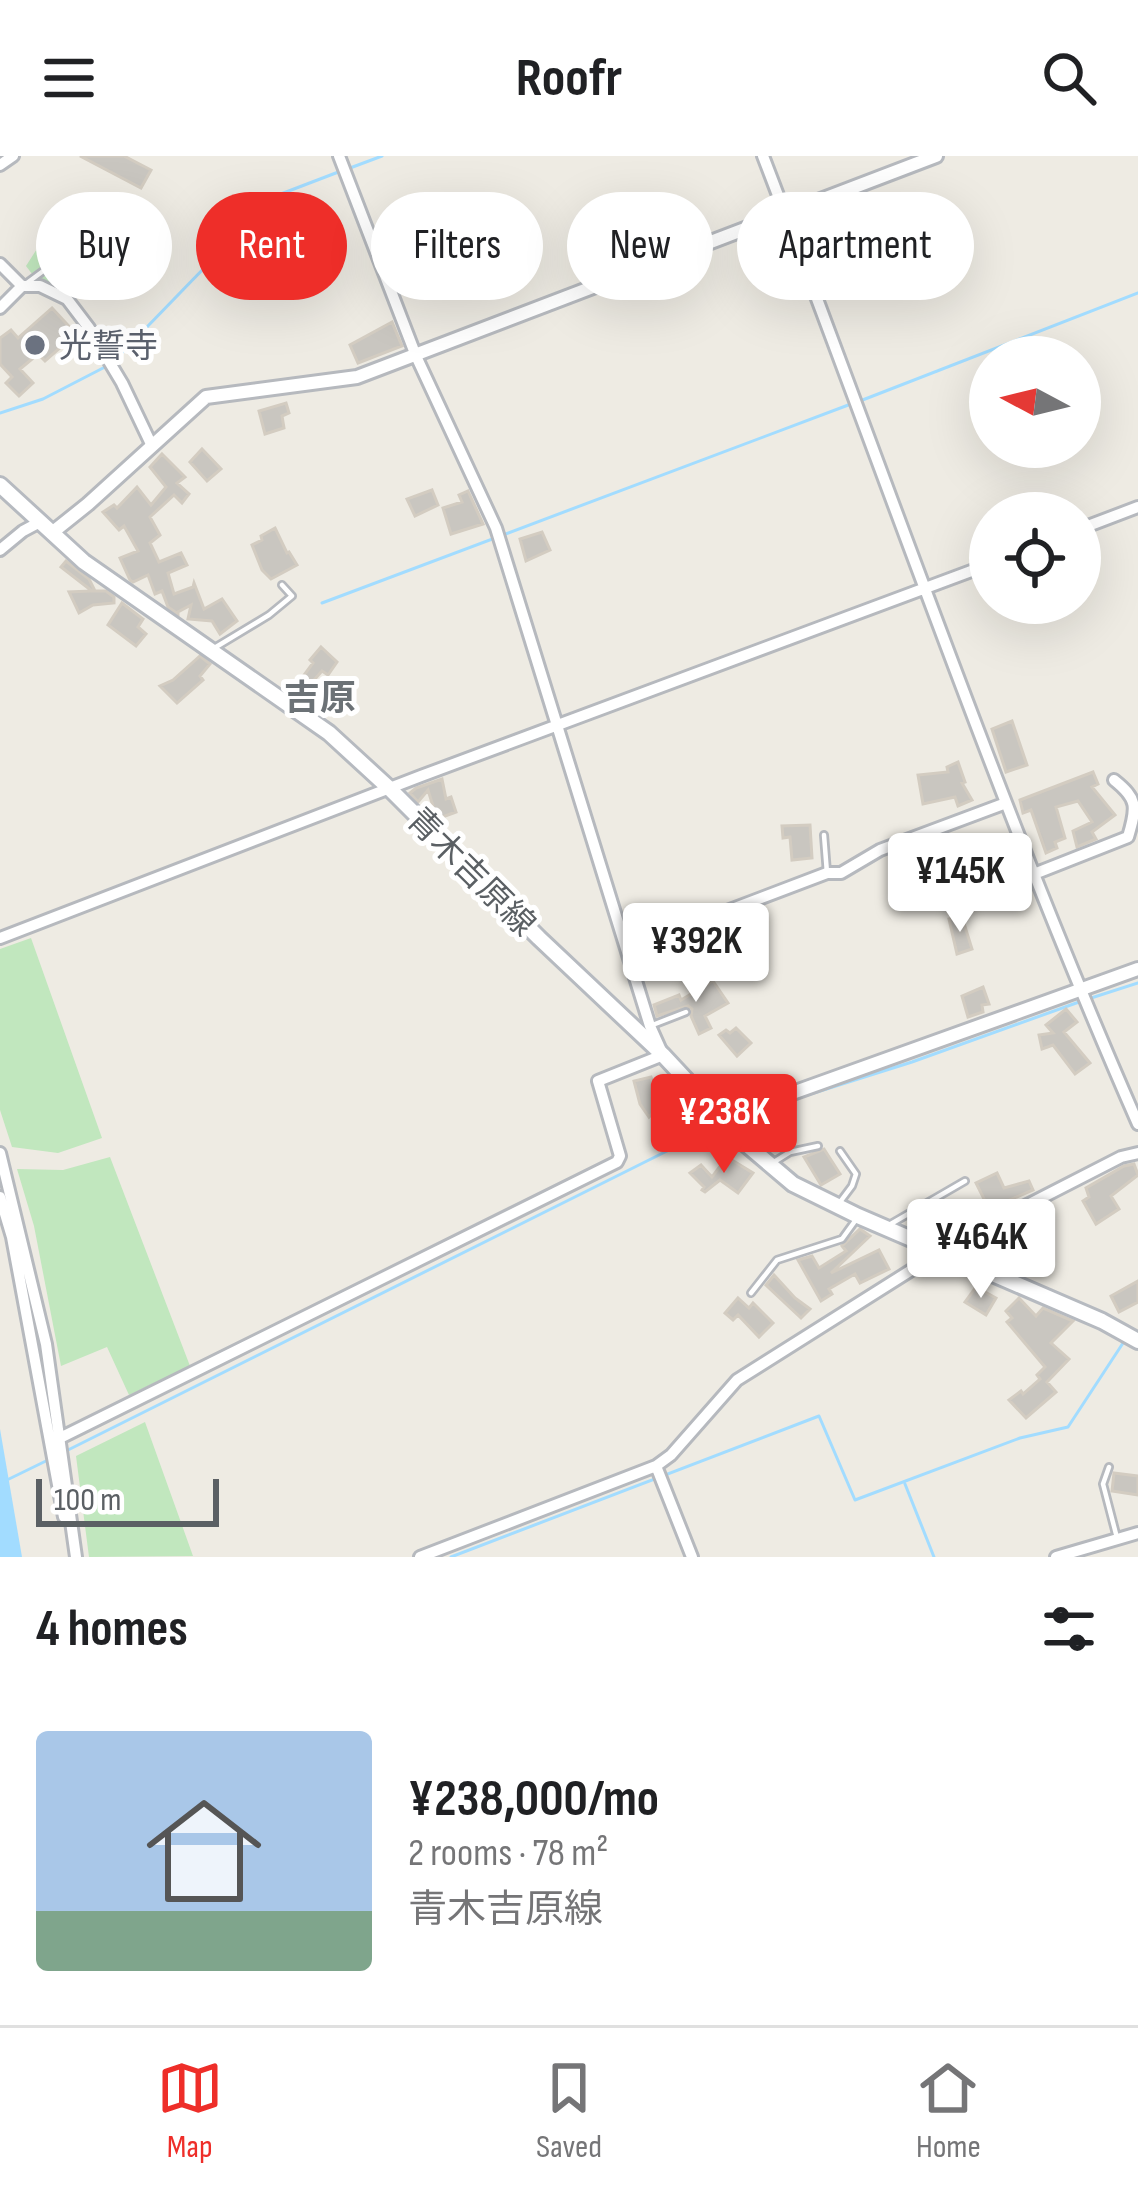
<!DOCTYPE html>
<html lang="en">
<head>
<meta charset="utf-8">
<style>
  body { margin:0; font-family:"Sofia Sans Condensed","Noto Sans JP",sans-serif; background:#f2f2f2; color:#202124; height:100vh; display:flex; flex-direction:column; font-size:45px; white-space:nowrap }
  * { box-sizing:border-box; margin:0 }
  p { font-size:39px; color:#757577 }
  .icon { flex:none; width:66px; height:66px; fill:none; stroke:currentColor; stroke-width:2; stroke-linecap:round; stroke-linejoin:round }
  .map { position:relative; height:1401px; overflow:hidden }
  .panel { display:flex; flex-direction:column; background:#fff; flex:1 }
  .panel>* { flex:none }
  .top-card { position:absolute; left:36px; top:36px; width:1068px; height:108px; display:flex; gap:24px }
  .needle { width:78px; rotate:277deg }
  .buttons { position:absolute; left:969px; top:180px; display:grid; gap:24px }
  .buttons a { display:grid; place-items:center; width:132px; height:132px; border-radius:50%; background:#fff; box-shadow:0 12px 48px #0002; font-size:60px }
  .scale { position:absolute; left:36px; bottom:30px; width:183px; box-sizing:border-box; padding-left:12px; border:6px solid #5b6064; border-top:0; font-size:33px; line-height:42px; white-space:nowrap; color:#5b6064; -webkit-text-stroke:9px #fff; paint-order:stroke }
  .price { position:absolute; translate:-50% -102px; padding:0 27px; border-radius:12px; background:#fff; color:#222; font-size:39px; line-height:78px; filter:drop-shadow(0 3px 6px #0008) }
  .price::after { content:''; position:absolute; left:50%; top:72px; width:36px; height:27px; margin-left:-18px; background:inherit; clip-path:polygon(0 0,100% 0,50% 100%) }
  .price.current { background:#ee2e29; color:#fff }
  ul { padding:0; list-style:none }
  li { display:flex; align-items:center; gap:36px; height:300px; padding:0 36px }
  li span { display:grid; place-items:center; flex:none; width:336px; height:240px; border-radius:12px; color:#555 }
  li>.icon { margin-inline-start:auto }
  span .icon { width:144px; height:144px; fill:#fffc; stroke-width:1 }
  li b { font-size:51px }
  h2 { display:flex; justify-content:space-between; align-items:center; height:144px; padding:0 36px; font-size:51px }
  .tag { padding:0 42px; border-radius:54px; background:#fff; box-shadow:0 12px 48px #0002; font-size:42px; line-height:108px }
  .tag.current { background:#ee2e29; color:#fff }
  header { display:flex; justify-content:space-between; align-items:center; height:156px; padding:0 36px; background:#fff; font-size:54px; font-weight:700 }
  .tabs { display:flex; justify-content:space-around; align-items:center; height:168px; border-top:3px solid #e0e0e0; background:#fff; font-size:33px; color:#757577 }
  .tabs a { display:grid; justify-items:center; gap:6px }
  .tabs .current { color:#ee2e29 }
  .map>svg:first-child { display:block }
</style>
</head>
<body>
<header><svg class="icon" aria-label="menu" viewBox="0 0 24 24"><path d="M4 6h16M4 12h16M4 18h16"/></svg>Roofr<svg class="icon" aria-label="search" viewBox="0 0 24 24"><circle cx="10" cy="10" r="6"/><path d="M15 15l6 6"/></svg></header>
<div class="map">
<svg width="1138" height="1401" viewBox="0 0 1138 1401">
  <rect width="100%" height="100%" fill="#eeebe3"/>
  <path fill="#c1e7be" d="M63 52 116 87 69 140 39 127 26 110Z
    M31 782 102 982 58 997 12 991 0 954V793Z
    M110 1001 190 1210 129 1239 107 1191 61 1210 34 1070 17 1013 63 1014Z
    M145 1266 193 1400 89 1401 76 1300Z"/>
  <path fill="#a2dcff" d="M0 1273 22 1401H0Z"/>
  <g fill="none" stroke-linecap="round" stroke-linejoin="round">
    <path stroke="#a2dcff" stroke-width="3" d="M350 12 382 0
      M113 206 273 41 341 15
      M860 245 1138 137
      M0 257 43 243 105 211
      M322 447 851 248
      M1088 843 1138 827
      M782 947 912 906 1079 846
      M64 1296 721 968
      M9 1323 50 1303
      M905 1328 934 1401
      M451 1401 819 1260 855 1344 1020 1282 1068 1271 1125 1184"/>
  </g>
  <path fill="#c9c6c0" stroke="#d3ccc1" stroke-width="3" d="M80 0H124L151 14 141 32Z
    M68 60 82 73 86 70 98 83 74 105 70 101 68 104V98L61 89 72 80 60 69Z
    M52 152 76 178 45 205 38 198 20 213 33 227 19 240 6 227 12 221 0 208V182L11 174 18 182Z
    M392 166 402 190 358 207 350 189Z
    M286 247 289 257 282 260 284 272 265 278 259 255Z
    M202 293 221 313 207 325 190 306Z
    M162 298 185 321 177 327 189 338 182 347 174 339 150 361 160 379 150 387 159 406 181 397 187 409 168 417 174 438 193 431 194 427 204 453 222 443 237 465 220 478 212 465 188 463 191 449 178 456V458L168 451 162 435 155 438 148 419 133 426 130 424 120 402 138 395 124 370 119 374 103 356 114 349 117 352 137 331 151 349 166 331 150 311Z
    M432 334 438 349 415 360 407 343Z
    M468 335 483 368 451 378 443 352 462 346 459 339Z
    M275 372 287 397 289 396 297 409 271 423 262 414 252 389 262 384 261 380Z
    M542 376 550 394 526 405 520 383Z
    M66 405 89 423 95 435H106L114 441V447L93 449 79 457 69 436 92 435 61 411Z
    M122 447 143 463 138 471 146 478 136 490 108 469Z
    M321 491 337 506 328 519 322 515 307 532 312 536 304 546 287 534 296 524 299 526 313 507 310 504Z
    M200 500 210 508 200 520 203 524 177 547 160 530 173 524Z
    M1012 565 1027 609 1006 616 992 573Z
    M958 606 965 626 962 627 972 644 958 650 955 641 923 648 918 619 948 616 947 611Z
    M1093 616 1098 628 1092 631 1115 659 1092 676 1096 683 1077 691 1073 675 1092 666 1078 645 1056 651 1065 682 1055 686 1057 692 1046 697 1031 654 1023 657 1020 644Z
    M442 623 446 643 451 641 456 656 437 663 428 634 418 646 410 637 416 632Z
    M810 669 812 702 792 704 790 681 783 682 782 670Z
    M989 682 993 698 964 707 959 690Z
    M961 704 967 730 936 737 931 708Z
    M962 761 972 793 957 798 949 763Z
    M713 825 728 847 705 860 711 872 699 878 691 860 692 853 688 850 657 860 654 849 679 839 681 844Z
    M983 831 989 848 982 849 983 856 968 861 962 840Z
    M1066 853 1077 866 1064 876 1090 907 1075 918 1053 889 1042 893 1039 879 1053 877 1046 869Z
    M736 872 751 887 737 900 719 879 726 874 730 877Z
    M651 921 655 933 659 931 666 944 679 932 690 944 674 961 677 966 658 951 649 961 640 948 634 925Z
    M824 993 840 1018 821 1029 804 1001Z
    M727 1001 753 1017 738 1037 720 1024 705 1036 702 1034 704 1031 690 1017 701 1009 712 1021Z
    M1134 1008 1138 1019 1111 1040 1119 1053 1096 1068 1083 1045 1089 1041 1086 1032 1124 1010Z
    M997 1017 1004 1032 1029 1025 1033 1034 989 1053 976 1027Z
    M860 1073 870 1080 831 1117 879 1094 889 1113 860 1127 855 1118 829 1133 832 1138 821 1145 798 1104 812 1100 819 1112 846 1095 842 1090Z
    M774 1119 795 1142 810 1153 801 1162 766 1129Z
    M1138 1125V1146L1119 1156 1111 1140Z
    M976 1131 996 1142 986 1159 965 1146Z
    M738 1142 749 1152 753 1147 773 1167 759 1181 738 1159 733 1164 725 1157Z
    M1019 1142 1036 1160 1043 1152 1073 1165 1051 1187 1069 1203 1047 1226 1056 1236 1026 1262 1009 1244 1021 1235 1023 1238 1040 1223 1037 1219 1045 1211 1007 1166 1012 1162 1006 1155Z
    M1114 1317 1138 1320V1339L1112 1335Z"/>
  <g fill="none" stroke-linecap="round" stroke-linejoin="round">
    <defs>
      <path id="service" d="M27 127 62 101
        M216 491 269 459 292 440 282 429
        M824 679 827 717
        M987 705 997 734 1034 718
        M650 870 686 856
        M774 1006 790 996 818 990
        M840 1046 852 1030 856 1018 840 995
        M889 1069 965 1025
        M751 1137 777 1104 842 1083 855 1065
        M1109 1311 1103 1328 1116 1378"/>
      <path id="minor" d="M763 0C887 323 999 651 1138 968
        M0 9 13 0
        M0 108 22 130
        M0 152 22 130H40L67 143 89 172 122 227 152 290
        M1080 373 1138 351
        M0 394 23 375 38 367
        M1034 718 1128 681C1137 651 1138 643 1114 624
        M0 782 421 620 990 408
        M627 793 827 717H841L880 694 1006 647
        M0 997 46 1188 76 1401
        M0 1041 12 1081 64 1361
        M949 1098 959 1084 1121 1001 1138 997
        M62 1281 617 1006 620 1000 598 925 663 899 650 870 496 372 416 200 339 0
        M656 1310 692 1401
        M420 1401 656 1310 671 1299 737 1224 913 1113 927 1091
        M1056 1401 1138 1377"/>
      <path id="tertiary" d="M53 376 88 348 206 241 357 221 936 0
        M723 962 1138 813"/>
      <path id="secondary" d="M0 329 84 406 329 577 390 633 539 782 663 899 747 989 793 1028 858 1060 1102 1165 1138 1185"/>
    </defs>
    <use href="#service" stroke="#b6b9be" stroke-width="10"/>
    <use href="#minor" stroke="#b6b9be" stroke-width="16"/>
    <use href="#tertiary" stroke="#b6b9be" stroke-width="18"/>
    <use href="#secondary" stroke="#b6bac0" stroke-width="20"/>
    <use href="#service" stroke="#fff" stroke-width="4.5"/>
    <use href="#minor" stroke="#fff" stroke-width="10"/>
    <use href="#tertiary" stroke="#fff" stroke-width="12"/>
    <use href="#secondary" stroke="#fff" stroke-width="14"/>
  </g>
  <circle fill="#6b7280" stroke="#fff" stroke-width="4.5" cx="35" cy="189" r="12"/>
  <g text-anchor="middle" stroke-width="10" stroke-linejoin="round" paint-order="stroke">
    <g font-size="33" fill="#5b616d" stroke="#fff" text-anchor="start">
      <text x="59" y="201">光誓寺</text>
    </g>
    <g font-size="33" fill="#5b6064" stroke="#fff">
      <text transform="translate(472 715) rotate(45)" y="12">青木吉原線</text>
    </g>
    <g font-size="36" font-weight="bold" fill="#6c7276" stroke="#fff">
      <text x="320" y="554">吉原</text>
    </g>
  </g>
</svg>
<div class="buttons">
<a><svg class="needle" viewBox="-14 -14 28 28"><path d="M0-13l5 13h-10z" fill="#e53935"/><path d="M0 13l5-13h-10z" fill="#757577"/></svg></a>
<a><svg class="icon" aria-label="locate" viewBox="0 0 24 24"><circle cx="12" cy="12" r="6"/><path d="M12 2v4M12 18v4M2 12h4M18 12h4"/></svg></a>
</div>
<div class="scale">100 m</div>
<b class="price" style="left:960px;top:779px">¥145K</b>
<b class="price" style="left:696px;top:849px">¥392K</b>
<b class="price current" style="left:724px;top:1020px">¥238K</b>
<b class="price" style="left:981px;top:1145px">¥464K</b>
<div class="top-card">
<a class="tag">Buy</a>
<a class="tag current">Rent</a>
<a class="tag">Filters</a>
<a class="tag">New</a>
<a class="tag">Apartment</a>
</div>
</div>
<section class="panel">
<h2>4 homes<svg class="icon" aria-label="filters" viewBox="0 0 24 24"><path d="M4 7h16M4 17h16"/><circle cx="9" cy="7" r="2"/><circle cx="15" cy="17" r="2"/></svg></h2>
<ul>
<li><span style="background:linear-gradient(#a9c7e8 75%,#7fa58c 0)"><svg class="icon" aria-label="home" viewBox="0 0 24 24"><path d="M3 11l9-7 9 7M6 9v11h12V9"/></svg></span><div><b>¥238,000/mo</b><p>2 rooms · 78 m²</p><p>青木吉原線</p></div></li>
</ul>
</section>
<nav class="tabs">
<a class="current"><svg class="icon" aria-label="map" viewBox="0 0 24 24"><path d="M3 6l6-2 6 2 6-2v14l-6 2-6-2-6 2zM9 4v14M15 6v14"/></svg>Map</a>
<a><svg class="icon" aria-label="saved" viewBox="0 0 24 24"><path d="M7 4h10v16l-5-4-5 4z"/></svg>Saved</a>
<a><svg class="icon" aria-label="home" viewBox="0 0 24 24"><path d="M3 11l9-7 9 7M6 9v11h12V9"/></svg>Home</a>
</nav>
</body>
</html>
